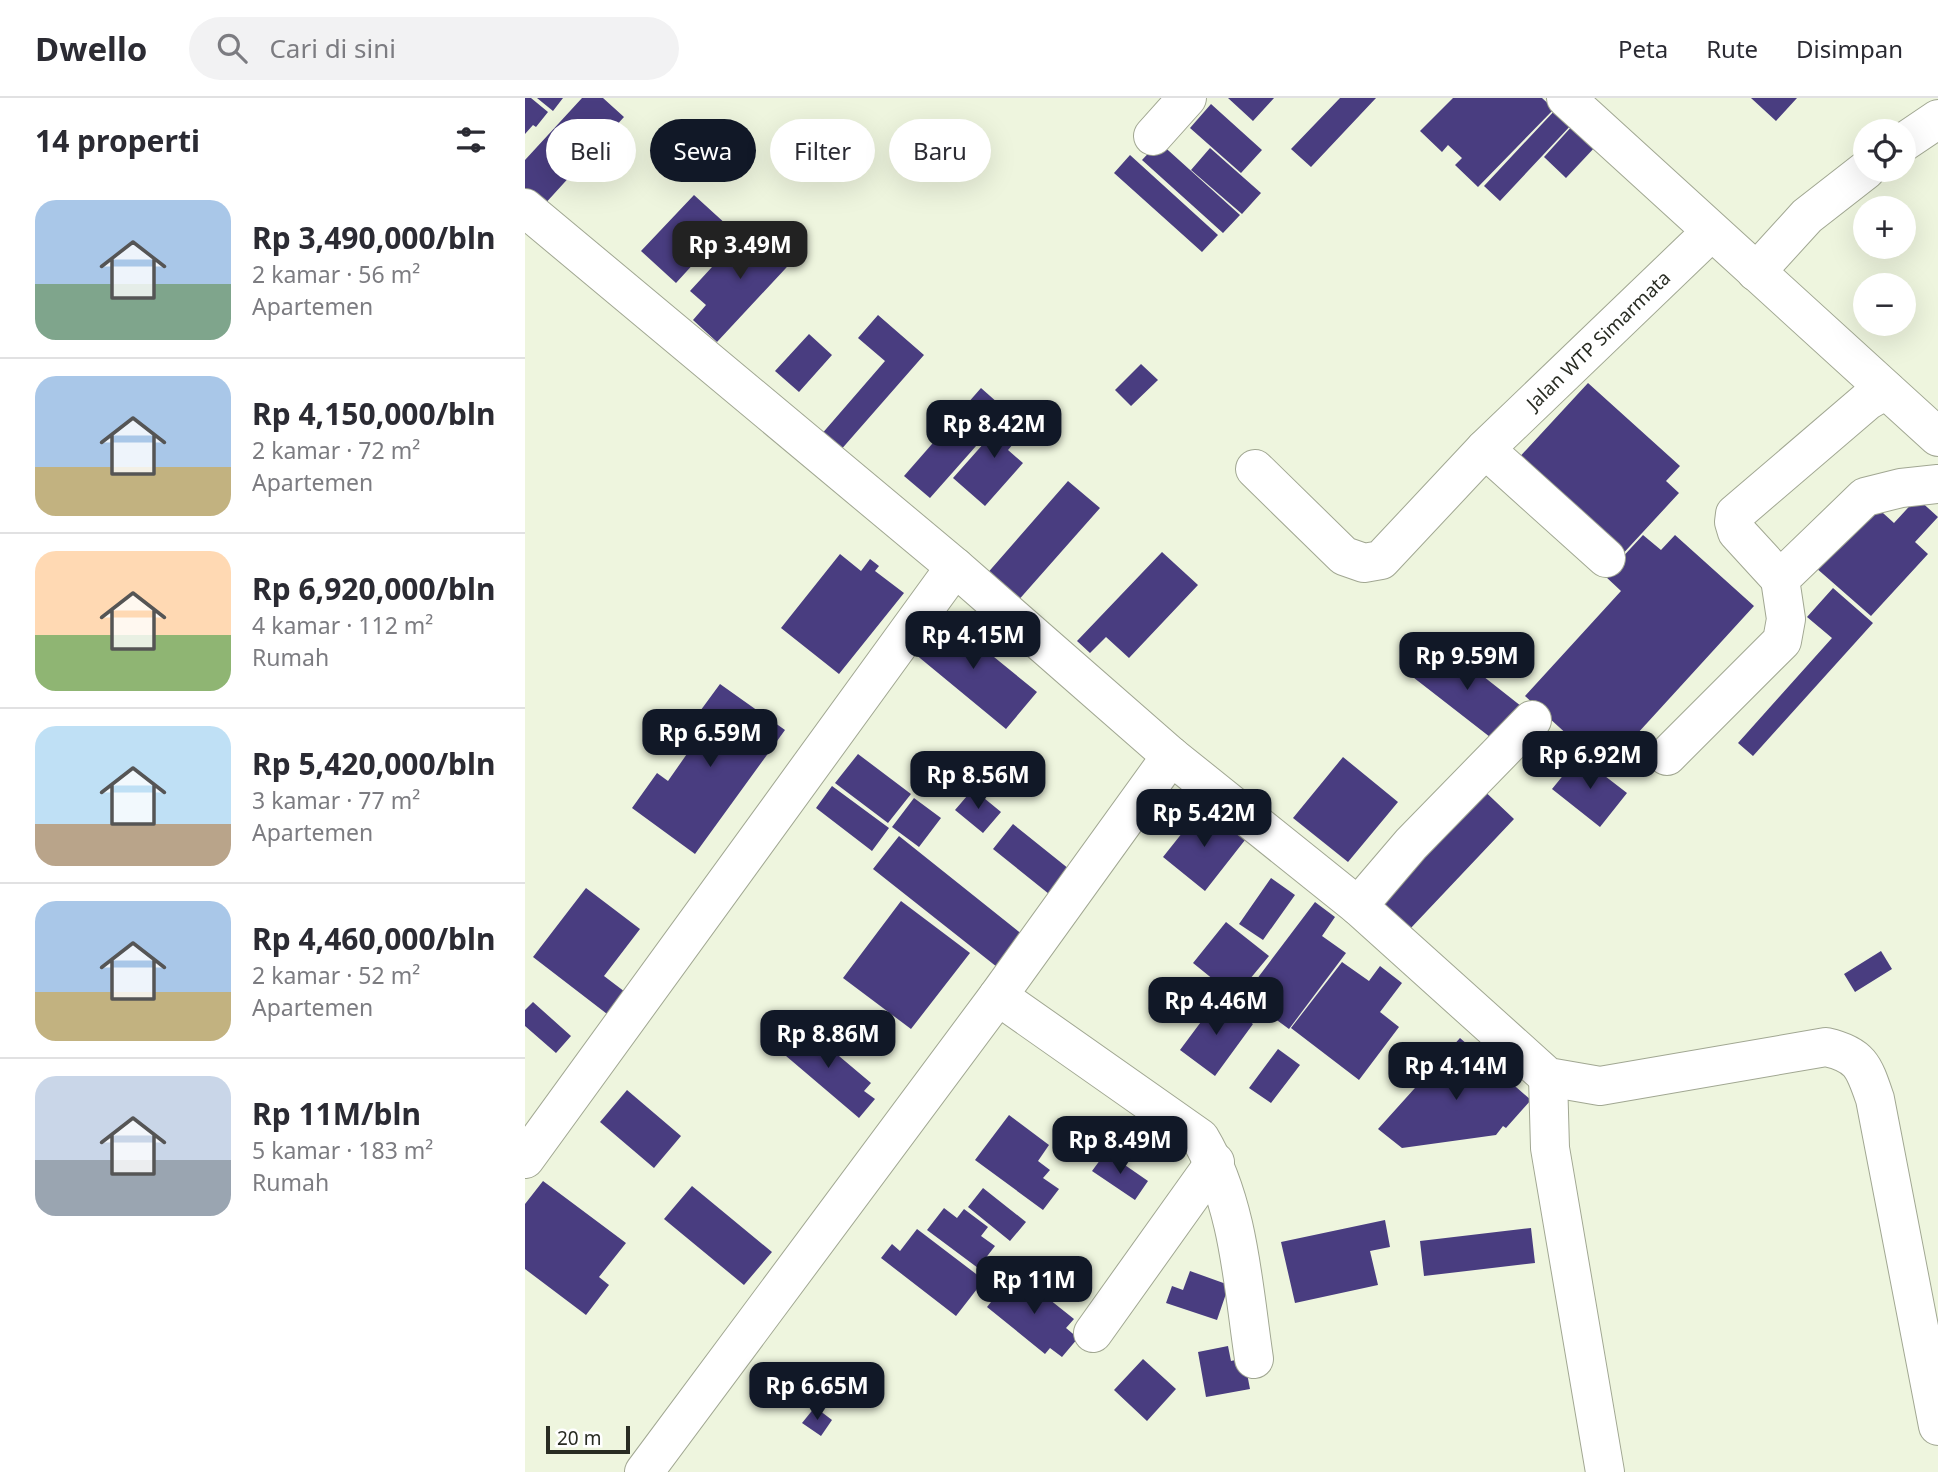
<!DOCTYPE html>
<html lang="id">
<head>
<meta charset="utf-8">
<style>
  body { margin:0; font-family:"Noto Sans",sans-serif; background:#f2f2f3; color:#2b2b33; height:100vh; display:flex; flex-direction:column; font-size:26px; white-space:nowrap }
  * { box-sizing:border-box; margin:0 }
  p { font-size:23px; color:#7c7c81 }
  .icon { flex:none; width:38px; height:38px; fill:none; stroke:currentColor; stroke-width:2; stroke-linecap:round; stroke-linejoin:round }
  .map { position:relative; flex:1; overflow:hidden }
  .details { display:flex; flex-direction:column; background:#fff; width:525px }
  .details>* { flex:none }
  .guide { position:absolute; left:21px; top:21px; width:665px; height:63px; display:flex; gap:14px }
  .controls { position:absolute; left:1328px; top:21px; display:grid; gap:14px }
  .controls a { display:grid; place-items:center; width:63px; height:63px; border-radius:50%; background:#fff; box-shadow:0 7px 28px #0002; font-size:35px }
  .scale { position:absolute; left:21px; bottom:18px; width:84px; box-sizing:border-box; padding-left:7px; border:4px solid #282b22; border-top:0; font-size:19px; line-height:24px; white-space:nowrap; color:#282b22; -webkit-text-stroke:5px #fff; paint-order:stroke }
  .price { position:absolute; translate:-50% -60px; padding:0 16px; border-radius:14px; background:#111827; color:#fff; font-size:23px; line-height:46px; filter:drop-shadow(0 2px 4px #0008) }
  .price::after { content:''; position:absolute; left:50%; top:42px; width:21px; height:16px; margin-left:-10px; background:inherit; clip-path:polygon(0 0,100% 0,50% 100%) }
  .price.current { background:#222; color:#fff }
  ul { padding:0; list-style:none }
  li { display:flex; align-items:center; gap:21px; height:175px; padding:0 35px }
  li+li { border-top:2px solid #e1e1e2 }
  li span { display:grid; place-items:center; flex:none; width:196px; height:140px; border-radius:21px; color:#555 }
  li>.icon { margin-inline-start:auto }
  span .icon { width:84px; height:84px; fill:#fffc; stroke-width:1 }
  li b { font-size:30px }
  h2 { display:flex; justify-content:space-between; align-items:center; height:84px; padding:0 35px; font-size:30px }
  .pill { padding:0 24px; border-radius:32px; background:#fff; box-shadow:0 7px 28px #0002; font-size:24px; line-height:63px }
  .pill.current { background:#111827; color:#fff }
  header { display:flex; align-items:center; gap:42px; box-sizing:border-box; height:98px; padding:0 35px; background:#fff; border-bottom:2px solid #e1e1e2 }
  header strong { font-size:33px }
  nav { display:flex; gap:38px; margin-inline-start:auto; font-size:24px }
  .search { width:490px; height:63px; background:#f2f2f3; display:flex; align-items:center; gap:18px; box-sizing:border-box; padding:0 24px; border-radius:38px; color:#7c7c81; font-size:26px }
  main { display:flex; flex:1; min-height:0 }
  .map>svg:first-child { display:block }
</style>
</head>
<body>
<header>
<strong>Dwello</strong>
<div class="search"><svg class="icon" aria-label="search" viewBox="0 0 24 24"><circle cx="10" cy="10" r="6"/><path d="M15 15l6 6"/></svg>Cari di sini</div>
<nav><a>Peta</a><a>Rute</a><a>Disimpan</a></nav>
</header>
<main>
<section class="details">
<h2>14 properti<svg class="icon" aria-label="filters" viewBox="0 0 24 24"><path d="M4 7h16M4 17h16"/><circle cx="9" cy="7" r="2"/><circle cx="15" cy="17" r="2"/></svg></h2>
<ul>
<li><span style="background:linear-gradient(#a9c7e8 60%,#7fa58c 0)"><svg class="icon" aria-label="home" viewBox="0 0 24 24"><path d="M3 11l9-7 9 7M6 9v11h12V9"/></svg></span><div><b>Rp 3,490,000/bln</b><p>2 kamar · 56 m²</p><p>Apartemen</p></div></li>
<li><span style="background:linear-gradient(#a9c7e8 65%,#c2b280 0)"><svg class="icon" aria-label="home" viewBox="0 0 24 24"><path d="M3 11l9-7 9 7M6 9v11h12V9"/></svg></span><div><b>Rp 4,150,000/bln</b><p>2 kamar · 72 m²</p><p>Apartemen</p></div></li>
<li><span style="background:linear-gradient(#ffd9b3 60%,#8fb573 0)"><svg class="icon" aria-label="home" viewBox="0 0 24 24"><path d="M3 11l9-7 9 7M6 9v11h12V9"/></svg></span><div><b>Rp 6,920,000/bln</b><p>4 kamar · 112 m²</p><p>Rumah</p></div></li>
<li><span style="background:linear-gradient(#bfe0f5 70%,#b9a48a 0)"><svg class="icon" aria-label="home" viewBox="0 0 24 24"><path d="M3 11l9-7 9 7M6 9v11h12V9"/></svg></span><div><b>Rp 5,420,000/bln</b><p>3 kamar · 77 m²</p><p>Apartemen</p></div></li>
<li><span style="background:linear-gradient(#a9c7e8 65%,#c2b280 0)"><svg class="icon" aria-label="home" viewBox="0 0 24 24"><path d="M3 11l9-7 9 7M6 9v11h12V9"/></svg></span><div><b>Rp 4,460,000/bln</b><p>2 kamar · 52 m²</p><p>Apartemen</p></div></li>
<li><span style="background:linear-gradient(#c9d6e8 60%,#9aa5b1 0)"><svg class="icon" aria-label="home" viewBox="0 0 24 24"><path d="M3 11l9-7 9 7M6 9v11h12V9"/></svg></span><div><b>Rp 11M/bln</b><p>5 kamar · 183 m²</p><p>Rumah</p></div></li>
</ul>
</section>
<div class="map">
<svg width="1413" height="1374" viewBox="0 0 1413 1374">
  <rect width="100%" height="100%" fill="#eef5de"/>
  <path fill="#493d80" d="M0 0H6L23 14 11 29 8 27 0 36Z
    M12 0H38L28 13Z
    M57 0H78L99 19 18 108 0 91V62Z
    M703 0H749L728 23Z
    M815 0H851L786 69 766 51Z
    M928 0H1017L1029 11 953 89 930 67 937 60 923 47 917 54 895 33Z
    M1226 0H1272L1251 23Z
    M686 6 737 52 716 75 665 30Z
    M1032 10 1048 25 975 103 959 88Z
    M1048 27 1071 48 1041 80 1019 59Z
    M634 44 715 117 698 135 617 62Z
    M685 50 736 95 717 116 666 72Z
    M605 57 693 137 677 154 589 75Z
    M169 97 203 128 151 185 116 153Z
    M220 133 236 148 250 134 274 156 192 244 168 222 181 207 165 193Z
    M353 217 399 257 314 354 295 338 360 263 333 240Z
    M284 236 307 257 274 294 250 273Z
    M616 266 633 282 606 308 590 292Z
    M1063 285 1155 368 1141 383 1154 395 1094 460 989 365Z
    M456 290 482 313 405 400 379 378Z
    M491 309 507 324 483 352 498 365 460 408 428 380Z
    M543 383 575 410 491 505 460 478Z
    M1392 400 1413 419 1390 444 1403 456 1346 518 1290 469 1348 406 1369 425Z
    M1118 437 1136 452 1150 437 1229 508 1080 671 1000 598 1096 493 1080 478Z
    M637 454 673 487 604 560 581 539 565 555 552 543Z
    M315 456 336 473 345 461 354 468 350 473 379 495 314 576 256 530Z
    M1308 490 1348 525 1228 658 1213 645 1307 540 1282 519Z
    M415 515 512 594 481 631 384 551Z
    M911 541 1001 612 974 646 884 576Z
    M195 586 260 632 170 756 107 710 132 675 143 683 171 643 159 635Z
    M333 656 386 696 363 725 310 685Z
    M1054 658 1102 695 1075 729 1027 691Z
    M818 659 873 704 823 764 768 720Z
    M951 685 989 721 884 832 845 796Z
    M307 688 364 730 347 753 291 710Z
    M448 691 476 714 458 735 430 712Z
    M389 700 416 720 394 749 367 729Z
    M677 710 720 742 680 793 638 759Z
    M488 726 549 775 529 800 468 751Z
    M374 738 498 837 472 869 348 771Z
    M746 780 770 797 738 842 714 826Z
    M61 790 115 831 79 878 104 897 86 919 8 859Z
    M376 803 445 855 386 931 318 880Z
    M790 804 810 819 797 838 821 855 764 931 719 898Z
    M701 824 744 858 710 899 668 865Z
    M1356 853 1367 871 1330 894 1319 876Z
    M817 864 844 883 855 868 877 885 855 914 874 929 834 982 766 930Z
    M693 901 728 926 690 978 655 952Z
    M8 904 46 938 31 955 0 928V912Z
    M276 926 346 985 339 993 350 1001 334 1020 254 952Z
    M935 940 1006 1002 981 1030 978 1028 971 1037 877 1050 853 1031Z
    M753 951 775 967 746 1005 724 990Z
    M102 992 156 1038 129 1070 75 1024Z
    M484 1017 524 1047 513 1063 525 1072 518 1080 534 1091 518 1112 450 1062Z
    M581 1054 623 1083 610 1102 567 1073Z
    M18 1083 101 1145 74 1179 84 1187 61 1217 0 1171V1106Z
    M167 1088 247 1154 219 1187 139 1121Z
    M458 1090 501 1124 485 1143 443 1109Z
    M419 1110 432 1120 439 1111 463 1129 456 1138 470 1148 453 1170 402 1132Z
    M860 1122 865 1149 845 1153 853 1187 770 1205 756 1144Z
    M1006 1130 1010 1165 899 1178 895 1143Z
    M392 1131 459 1182 431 1218 356 1160 367 1146 375 1153Z
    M665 1173 704 1187 692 1222 641 1205 647 1188 658 1192Z
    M490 1174 549 1221 541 1230 553 1240 537 1259 525 1250 520 1256 462 1209Z
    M703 1248 706 1263 719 1260 725 1291 681 1299 673 1254Z
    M618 1261 651 1291 622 1323 589 1292Z
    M290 1309 307 1322 296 1338 277 1325Z"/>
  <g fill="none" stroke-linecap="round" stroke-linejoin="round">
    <defs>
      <g id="minor">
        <path d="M1041 0 1413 339"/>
        <path d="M628 38 662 0"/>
        <path d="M1379 44 1413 21"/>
        <path d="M0 110 430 469 646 658 833 808 1023 979 1075 988 1301 949C1336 957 1339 969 1350 1001L1413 1328"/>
        <path d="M1231 174 1282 118 1341 72"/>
        <path d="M960 351 1081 460"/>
        <path id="s1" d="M730 371 819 458 839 465 856 462 960 351 1186 134"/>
        <path d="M1255 481 1212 434 1209 424 1210 416 1342 303 1361 292"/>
        <path d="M1142 658 1257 543 1261 521 1255 481 1340 399 1376 390 1413 386"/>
        <path d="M833 808 886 746 1007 622"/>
        <path d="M473 898 675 1040C714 1105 718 1187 729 1261"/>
        <path d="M1023 979 1025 1050 1080 1374"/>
        <path d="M0 1061 430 469"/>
        <path d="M568 1235 690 1064"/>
        <path d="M119 1374 473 898 646 658"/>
      </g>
    </defs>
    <use href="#minor" stroke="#a1a792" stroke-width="40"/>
    <use href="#minor" stroke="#fff" stroke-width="38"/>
  </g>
  <g text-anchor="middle" stroke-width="7" stroke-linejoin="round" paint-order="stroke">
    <g font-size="19" fill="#282b22" stroke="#fff">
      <text dy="7" stroke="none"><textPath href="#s1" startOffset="472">Jalan WTP Simarmata</textPath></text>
    </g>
  </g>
</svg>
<div class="controls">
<a><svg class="icon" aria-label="locate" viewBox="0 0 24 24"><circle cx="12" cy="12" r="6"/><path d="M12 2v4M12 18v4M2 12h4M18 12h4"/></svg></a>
<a>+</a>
<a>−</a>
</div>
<div class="scale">20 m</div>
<b class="price current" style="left:215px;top:183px">Rp 3.49M</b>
<b class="price" style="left:469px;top:362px">Rp 8.42M</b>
<b class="price" style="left:448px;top:573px">Rp 4.15M</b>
<b class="price" style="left:942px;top:594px">Rp 9.59M</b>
<b class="price" style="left:185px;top:671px">Rp 6.59M</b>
<b class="price" style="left:1065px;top:693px">Rp 6.92M</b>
<b class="price" style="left:453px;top:713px">Rp 8.56M</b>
<b class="price" style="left:679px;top:751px">Rp 5.42M</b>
<b class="price" style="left:691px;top:939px">Rp 4.46M</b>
<b class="price" style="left:303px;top:972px">Rp 8.86M</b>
<b class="price" style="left:931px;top:1004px">Rp 4.14M</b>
<b class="price" style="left:595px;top:1078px">Rp 8.49M</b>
<b class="price" style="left:509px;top:1218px">Rp 11M</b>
<b class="price" style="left:292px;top:1324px">Rp 6.65M</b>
<div class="guide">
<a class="pill">Beli</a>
<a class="pill current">Sewa</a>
<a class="pill">Filter</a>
<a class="pill">Baru</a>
</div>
</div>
</main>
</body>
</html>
